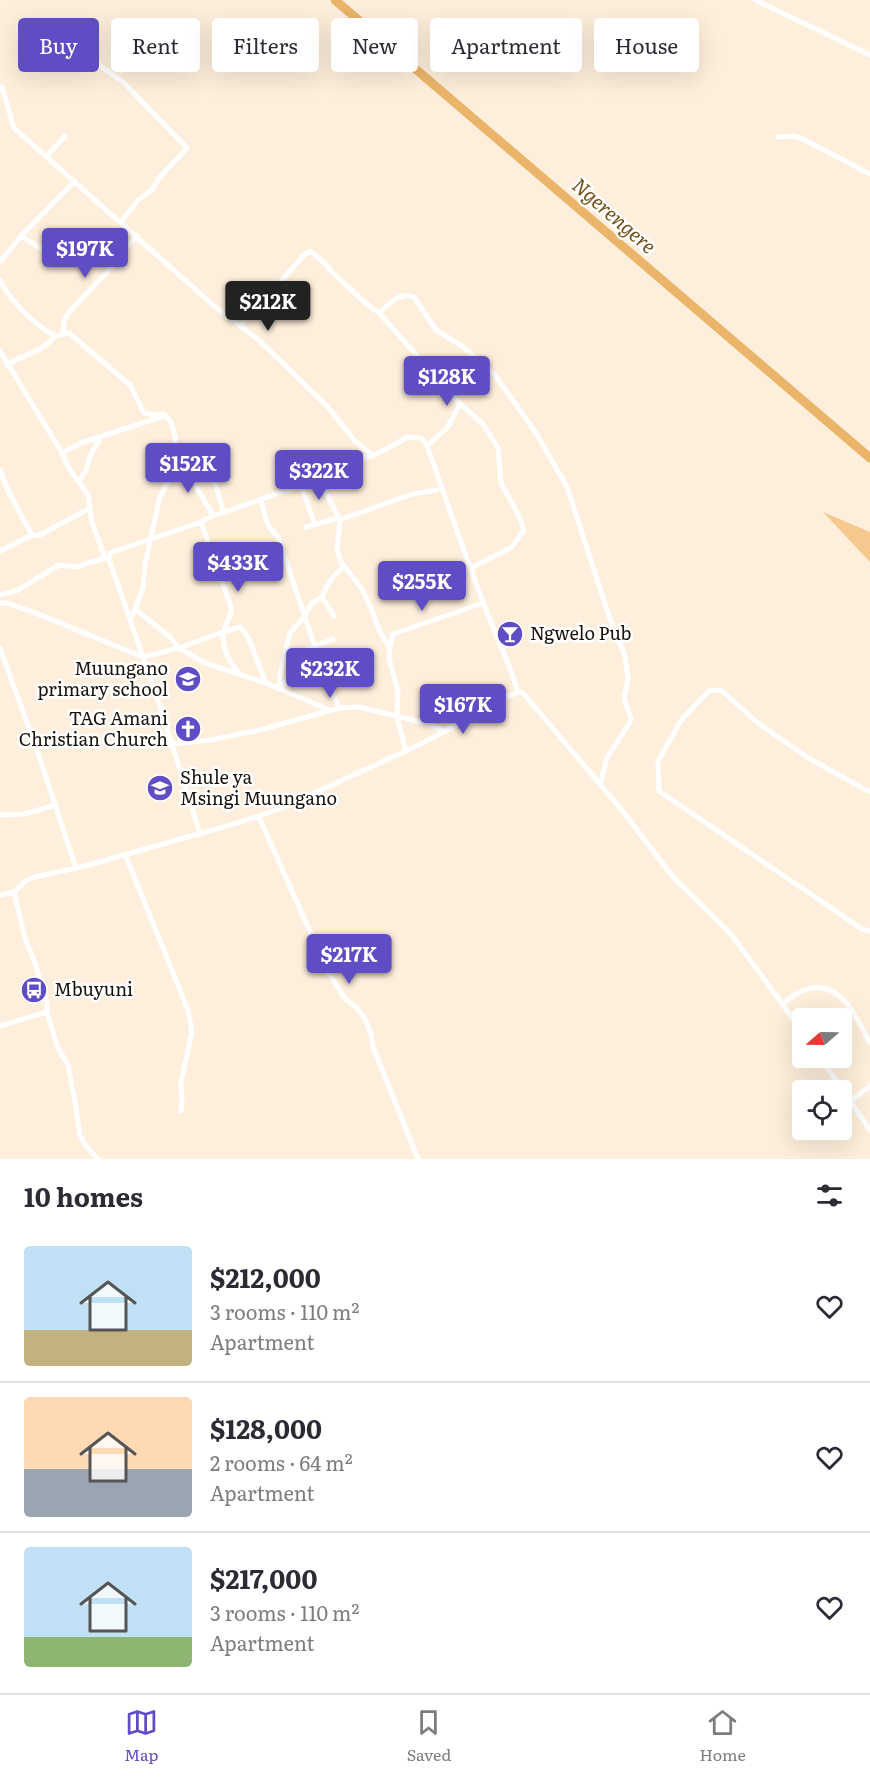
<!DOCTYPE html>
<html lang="en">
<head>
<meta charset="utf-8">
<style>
  body { margin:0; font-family:Literata,serif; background:#f7f7f7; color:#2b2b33; height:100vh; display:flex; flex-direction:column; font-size:22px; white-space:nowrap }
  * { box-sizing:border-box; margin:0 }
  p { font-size:20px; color:#7c7c81 }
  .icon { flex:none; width:33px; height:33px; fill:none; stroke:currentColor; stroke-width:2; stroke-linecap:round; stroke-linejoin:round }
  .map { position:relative; height:1159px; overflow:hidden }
  .details { display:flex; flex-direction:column; background:#fff; flex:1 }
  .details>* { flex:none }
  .guide { position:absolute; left:18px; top:18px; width:834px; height:54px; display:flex; gap:12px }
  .needle { width:39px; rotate:250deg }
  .fabs { position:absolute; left:792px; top:1008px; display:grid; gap:12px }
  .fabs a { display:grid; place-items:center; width:60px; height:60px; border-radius:6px; background:#fff; box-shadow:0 6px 24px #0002; font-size:30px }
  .price { position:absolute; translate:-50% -51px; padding:0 14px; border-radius:6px; background:#5f4dc5; color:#fff; font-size:20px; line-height:39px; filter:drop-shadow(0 2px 3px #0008) }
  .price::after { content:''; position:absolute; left:50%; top:36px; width:18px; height:14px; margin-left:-9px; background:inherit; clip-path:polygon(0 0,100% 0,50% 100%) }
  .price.on { background:#222; color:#fff }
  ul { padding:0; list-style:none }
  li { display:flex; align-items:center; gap:18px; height:150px; padding:0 24px }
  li+li { border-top:2px solid #e1e1e2 }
  li span { display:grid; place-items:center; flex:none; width:168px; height:120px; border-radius:6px; color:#555 }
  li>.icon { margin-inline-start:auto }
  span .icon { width:72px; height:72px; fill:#fffc; stroke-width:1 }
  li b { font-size:26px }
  h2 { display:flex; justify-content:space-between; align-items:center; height:72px; padding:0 24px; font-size:26px }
  .pill { padding:0 21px; border-radius:6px; background:#fff; box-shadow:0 6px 24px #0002; font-size:21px; line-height:54px }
  .pill.on { background:#5f4dc5; color:#fff }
  .menu { display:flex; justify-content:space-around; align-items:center; height:84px; border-top:2px solid #e1e1e2; background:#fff; font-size:16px; color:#7c7c81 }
  .menu a { display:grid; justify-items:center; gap:3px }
  .menu .on { color:#5f4dc5 }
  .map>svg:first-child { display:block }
</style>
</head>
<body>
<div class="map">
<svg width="870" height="1159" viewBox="0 0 870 1159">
  <rect width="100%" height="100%" fill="#feefdc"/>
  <path fill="#f5c98e" d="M823 512 870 532V562Z"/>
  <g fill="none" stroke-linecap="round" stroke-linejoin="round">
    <path stroke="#eab56a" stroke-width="9" d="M335 0 870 458"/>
    <path stroke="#fff" stroke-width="5" d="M755 0 870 55
      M89 58 123 82 187 148 159 178 152 190 138 200 121 222
      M0 88 2 87 14 128 213 305 261 342 327 406 355 441 373 456
      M778 137 792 136 801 138 870 174
      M47 156 65 136
      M21 236 46 252
      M0 262 21 236 75 181
      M0 280C10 301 35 325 55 336L69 333 130 385 144 413 155 415 164 414 171 422 175 436 177 464 160 497 145 564 143 588 134 612 130 619
      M379 313C388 305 400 291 414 297L436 330 462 346 495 375 536 433 567 487 609 616 625 656 628 679 624 699 631 718 630 722 607 758 600 785
      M240 326 254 308 274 289 304 255 310 251 327 265 331 271 362 300 379 313 460 404 483 424 498 448 501 483 519 516 524 530 512 547 471 568
      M63 334 64 320 70 311 111 268 120 254 137 236
      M0 351 62 453 68 467 88 495 92 522 105 558
      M7 365C24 354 43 352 55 336
      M427 446 447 428 460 404
      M62 453 81 443 161 417
      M177 464C193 480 203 496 213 516
      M0 470 8 491 32 535
      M183 470 194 458
      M209 470 215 483 224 513
      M319 479 340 520 337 550 341 562 362 589 371 608 380 632 390 648 389 658 398 692 397 717 406 752
      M79 481 86 470 90 456 101 437
      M301 485 315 525
      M261 499 266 520 270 528 278 537 315 647 339 708
      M340 520 412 494 437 490
      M201 522 231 607C232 617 226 622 224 630 220 644 229 662 238 672
      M306 527 335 519
      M0 551 32 535 38 536 90 508
      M109 559 160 706 200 834
      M0 595 18 590 59 565 76 567 105 558 109 559 110 553 201 522 213 516 319 479 366 457 373 456 408 437 421 438 426 443C445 496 463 550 483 602 494 632 509 661 518 692
      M322 597 334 616
      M0 603H6L33 612 143 657 179 648 223 632 240 627 248 637 266 683
      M135 609 170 637 179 648 205 663 266 683 329 710
      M0 648 39 756 76 868
      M390 648 393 634 483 603
      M279 689 280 675 290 633 304 617 312 603 322 597C326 585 334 574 344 567
      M279 689C292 676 302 666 308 649L333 639
      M171 744 211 740 260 730 339 708 359 707 429 724 445 732
      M870 792 810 759 759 724 721 690 709 691 682 719 658 761 659 791 862 929 870 931
      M0 815 24 814 56 805
      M259 817 328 972 346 1000 356 1007 365 1019 371 1034 373 1047 418 1159
      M125 854 188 1010 192 1032 181 1082 182 1100 181 1111
      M0 895 14 892 27 880 35 877 85 866 241 822 282 808 421 744 488 708 502 698 520 692 523 693 621 809 673 877 731 934 802 1031
      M782 1004C790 998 800 990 811 988 843 983 858 1020 870 1043
      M47 1012 57 1046 68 1065 75 1102 80 1136 86 1146 98 1159
      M0 1026 47 1012V1003L35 963 25 938 14 892
      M821 1058 870 1130
      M851 1101 870 1086"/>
  </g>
  <defs>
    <symbol id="bar-disc" viewBox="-11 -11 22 22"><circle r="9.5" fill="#5f4dc5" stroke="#fff"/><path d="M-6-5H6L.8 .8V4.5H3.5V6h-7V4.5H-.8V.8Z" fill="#fff"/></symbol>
    <symbol id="school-disc" viewBox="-11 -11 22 22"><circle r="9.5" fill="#5f4dc5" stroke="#fff"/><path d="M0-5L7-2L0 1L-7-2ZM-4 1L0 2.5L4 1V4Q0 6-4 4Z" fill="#fff"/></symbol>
    <symbol id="church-disc" viewBox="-11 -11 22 22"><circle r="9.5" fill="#5f4dc5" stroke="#fff"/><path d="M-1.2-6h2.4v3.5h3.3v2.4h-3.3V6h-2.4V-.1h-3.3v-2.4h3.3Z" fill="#fff"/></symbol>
    <symbol id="bus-disc" viewBox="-11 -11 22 22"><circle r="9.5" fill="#5f4dc5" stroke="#fff"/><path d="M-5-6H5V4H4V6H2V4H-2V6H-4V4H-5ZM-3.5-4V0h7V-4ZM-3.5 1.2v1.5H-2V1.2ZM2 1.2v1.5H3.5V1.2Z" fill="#fff"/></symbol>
  </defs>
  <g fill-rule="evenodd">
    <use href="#bar-disc" x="495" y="619" width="30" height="30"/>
    <use href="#school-disc" x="173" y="664" width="30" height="30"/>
    <use href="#church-disc" x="173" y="714" width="30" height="30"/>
    <use href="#school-disc" x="145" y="773" width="30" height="30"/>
    <use href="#bus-disc" x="19" y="975" width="30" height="30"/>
  </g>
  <g text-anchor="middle" stroke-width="5" stroke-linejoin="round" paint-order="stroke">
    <g font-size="18" fill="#18130d" stroke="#fff" text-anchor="start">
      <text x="530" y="640">Ngwelo Pub</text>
      <text x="168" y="675" text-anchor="end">Muungano<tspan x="168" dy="21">primary school</tspan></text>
      <text x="168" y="725" text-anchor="end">TAG Amani<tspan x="168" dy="21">Christian Church</tspan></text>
      <text x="180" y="784">Shule ya<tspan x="180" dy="21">Msingi Muungano</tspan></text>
      <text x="54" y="996">Mbuyuni</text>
    </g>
    <g font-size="20" font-style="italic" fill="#724f16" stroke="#fff">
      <text transform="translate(614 216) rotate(41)" y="7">Ngerengere</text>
    </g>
  </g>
</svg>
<div class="fabs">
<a><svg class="needle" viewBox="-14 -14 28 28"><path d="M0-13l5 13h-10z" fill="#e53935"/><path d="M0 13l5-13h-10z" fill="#7c7c81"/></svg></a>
<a><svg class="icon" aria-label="locate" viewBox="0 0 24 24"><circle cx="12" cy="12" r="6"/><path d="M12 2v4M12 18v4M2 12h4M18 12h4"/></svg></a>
</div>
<b class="price" style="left:85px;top:279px">$197K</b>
<b class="price on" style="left:268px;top:332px">$212K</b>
<b class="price" style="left:447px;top:407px">$128K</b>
<b class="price" style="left:188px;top:494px">$152K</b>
<b class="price" style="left:319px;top:501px">$322K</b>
<b class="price" style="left:238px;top:593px">$433K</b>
<b class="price" style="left:422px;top:612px">$255K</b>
<b class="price" style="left:330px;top:699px">$232K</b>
<b class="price" style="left:463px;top:735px">$167K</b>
<b class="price" style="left:349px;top:985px">$217K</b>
<div class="guide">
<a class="pill on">Buy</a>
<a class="pill">Rent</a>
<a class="pill">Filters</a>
<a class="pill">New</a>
<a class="pill">Apartment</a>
<a class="pill">House</a>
</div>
</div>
<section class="details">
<h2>10 homes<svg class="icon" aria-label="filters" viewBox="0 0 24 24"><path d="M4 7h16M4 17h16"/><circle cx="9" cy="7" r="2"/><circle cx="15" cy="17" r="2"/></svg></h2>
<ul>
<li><span style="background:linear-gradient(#bfe0f5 70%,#c2b280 0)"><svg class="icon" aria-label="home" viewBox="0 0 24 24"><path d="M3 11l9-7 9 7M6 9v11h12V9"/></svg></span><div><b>$212,000</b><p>3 rooms · 110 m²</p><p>Apartment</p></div><svg class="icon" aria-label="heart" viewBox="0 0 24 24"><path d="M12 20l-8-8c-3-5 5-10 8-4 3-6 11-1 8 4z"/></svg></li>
<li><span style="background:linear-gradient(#ffd9b3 60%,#9aa5b1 0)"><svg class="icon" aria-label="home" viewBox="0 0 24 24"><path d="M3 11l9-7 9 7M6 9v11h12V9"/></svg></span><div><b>$128,000</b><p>2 rooms · 64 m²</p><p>Apartment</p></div><svg class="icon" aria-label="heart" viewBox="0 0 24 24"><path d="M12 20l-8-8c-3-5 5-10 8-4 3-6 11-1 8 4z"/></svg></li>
<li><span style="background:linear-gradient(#bfe0f5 75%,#8fb573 0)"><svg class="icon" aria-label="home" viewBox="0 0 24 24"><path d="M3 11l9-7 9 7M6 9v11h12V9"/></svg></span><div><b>$217,000</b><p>3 rooms · 110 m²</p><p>Apartment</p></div><svg class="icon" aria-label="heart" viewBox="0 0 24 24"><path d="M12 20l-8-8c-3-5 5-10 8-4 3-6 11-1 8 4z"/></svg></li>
</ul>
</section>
<nav class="menu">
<a class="on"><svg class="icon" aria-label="map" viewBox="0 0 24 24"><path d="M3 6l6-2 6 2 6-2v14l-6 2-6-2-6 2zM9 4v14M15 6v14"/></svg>Map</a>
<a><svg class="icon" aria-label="saved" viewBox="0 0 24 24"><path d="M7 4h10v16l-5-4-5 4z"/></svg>Saved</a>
<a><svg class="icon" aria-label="home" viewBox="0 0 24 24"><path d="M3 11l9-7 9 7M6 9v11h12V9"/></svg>Home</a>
</nav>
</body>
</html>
